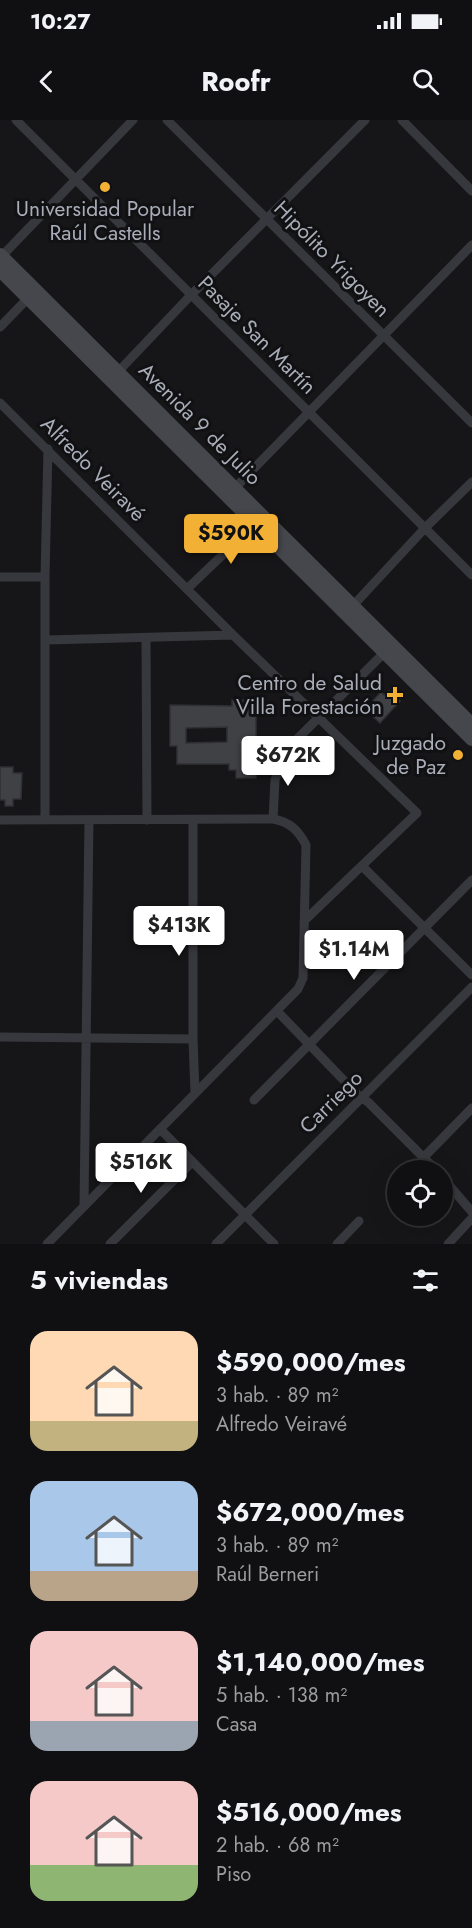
<!DOCTYPE html>
<html lang="es">
<head>
<meta charset="utf-8">
<style>
  body { margin:0; font-family:Jost,sans-serif; background:#1e1e20; color:#f1f3f6; height:100vh; display:flex; flex-direction:column; font-size:22px; white-space:nowrap }
  * { box-sizing:border-box; margin:0 }
  p { font-size:20px; color:#9c9d9f }
  .icon { flex:none; width:33px; height:33px; fill:none; stroke:currentColor; stroke-width:2; stroke-linecap:round; stroke-linejoin:round }
  .map { position:relative; height:1124px; overflow:hidden }
  .panel { display:flex; flex-direction:column; background:#101012; flex:1 }
  .panel>* { flex:none }
  .tools { position:absolute; left:387px; top:1040px; display:grid; gap:12px }
  .tools a { display:grid; place-items:center; width:66px; height:66px; border-radius:50%; background:#101012; box-shadow:0 6px 24px #0002,0 0 0 2px #303032; font-size:30px }
  .price { position:absolute; translate:-50% -51px; padding:0 14px; border-radius:6px; background:#fff; color:#222; font-size:20px; line-height:39px; filter:drop-shadow(0 2px 3px #0008) }
  .price::after { content:''; position:absolute; left:50%; top:36px; width:18px; height:14px; margin-left:-9px; background:inherit; clip-path:polygon(0 0,100% 0,50% 100%) }
  .price.current { background:#f2b134; color:#111 }
  ul { padding:0; list-style:none }
  li { display:flex; align-items:center; gap:18px; height:150px; padding:0 30px }
  li span { display:grid; place-items:center; flex:none; width:168px; height:120px; border-radius:18px; color:#555 }
  li>.icon { margin-inline-start:auto }
  span .icon { width:72px; height:72px; fill:#fffc; stroke-width:1 }
  li b { font-size:26px }
  h2 { display:flex; justify-content:space-between; align-items:center; height:72px; padding:0 30px; font-size:26px }
  .status { display:flex; justify-content:space-between; align-items:center; height:42px; padding:0 30px; background:#101012; direction:ltr }
  .status svg { height:16px; fill:currentColor }
  header { display:flex; justify-content:space-between; align-items:center; height:78px; padding:0 30px; background:#101012; font-size:27px; font-weight:700 }
  .map>svg:first-child { display:block }
</style>
</head>
<body>
<div class="status"><b>10:27</b><svg viewBox="0 0 49 12"><path d="M0 12V9h3v3zM5 12V6h3v6zM10 12V3h3v9zM15 12V0h3v12zM26 1h20v11H26zM47 4h2v5h-2z"/></svg></div>
<header><svg class="icon" aria-label="back" viewBox="0 0 24 24"><path d="M15 5l-7 7 7 7"/></svg>Roofr<svg class="icon" aria-label="search" viewBox="0 0 24 24"><circle cx="10" cy="10" r="6"/><path d="M15 15l6 6"/></svg></header>
<div class="map">
<svg width="472" height="1124" viewBox="0 0 472 1124">
  <rect width="100%" height="100%" fill="#161618"/>
  <path fill="#404145" stroke="#303034" stroke-width="1.5" fill-rule="evenodd" d="M389 571 400 581 380 603 368 592 373 586 370 584 381 572 384 575Z
    M232 580H256V658H236V650H229V644H177V626H170V585L232 586ZM227 607V622L186 623V608Z
    M0 647H13V653H22L21 679H13V686H5V680H0Z"/>
  <g fill="none" stroke-linecap="round" stroke-linejoin="round">
    <path stroke="#37383d" stroke-width="9" d="M16 0 472 455
      M167 0 472 303
      M402 0 472 71
      M0 138 133 0
      M0 207 32 174
      M115 255 191 175 365 0
      M0 283 233 515 417 693 304 801
      M231 372 472 125
      M0 457H45
      M188 468 256 403
      M349 490 425 408 472 362
      M146 518 147 700
      M47 520 233 515
      M273 699 275 660 286 630 385 532
      M0 700 273 699C290 702 298 710 306 725L303 858 298 869 47 1124
      M45 700V457L48 329
      M193 700V919L195 973
      M362 746 472 855
      M277 891 360 977 368 982 436 1050
      M0 917 193 919
      M254 980 472 760
      M160 1009 274 1124
      M424 1037 472 988
      M442 1057 472 1092
      M84 1086 89 700
      M110 1124 192 1042
      M216 1124 472 867
      M337 1124 359 1101
      M448 1124 472 1098"/>
    <path stroke="#45474d" stroke-width="14" d="M0 135 472 605
      M0 150 472 619"/>
  </g>
  <g fill="#f2b134" stroke="#111113" stroke-width="2">
    <circle cx="105" cy="67" r="6"/>
    <path d="M392 566h6v6h6v6h-6v6h-6v-6h-6v-6h6z"/>
    <circle cx="458" cy="635" r="6"/>
  </g>
  <g text-anchor="middle" stroke-width="6" stroke-linejoin="round" paint-order="stroke">
    <g font-size="21" fill="#a8adb8" stroke="#111113" text-anchor="end">
      <text x="105" y="96" text-anchor="middle">Universidad Popular<tspan x="105" dy="24">Raúl Castells</tspan></text>
      <text x="382" y="570">Centro de Salud<tspan x="382" dy="24">Villa Forestación</tspan></text>
      <text x="446" y="630">Juzgado<tspan x="446" dy="24">de Paz</tspan></text>
    </g>
    <g font-size="21" fill="#a8adb8" stroke="#111113">
      <text transform="translate(332 139) rotate(45)" y="7">Hipólito Yrigoyen</text>
      <text transform="translate(257 215) rotate(45)" y="7">Pasaje San Martín</text>
      <text transform="translate(200 304) rotate(45)" y="7">Avenida 9 de Julio</text>
      <text transform="translate(93 349) rotate(45)" y="7">Alfredo Veiravé</text>
      <text transform="translate(331 982) rotate(-45)" y="7">Carriego</text>
    </g>
  </g>
</svg>
<div class="tools">
<a><svg class="icon" aria-label="locate" viewBox="0 0 24 24"><circle cx="12" cy="12" r="6"/><path d="M12 2v4M12 18v4M2 12h4M18 12h4"/></svg></a>
</div>
<b class="price current" style="left:231px;top:445px">$590K</b>
<b class="price" style="left:288px;top:667px">$672K</b>
<b class="price" style="left:179px;top:837px">$413K</b>
<b class="price" style="left:354px;top:861px">$1.14M</b>
<b class="price" style="left:141px;top:1074px">$516K</b>
</div>
<section class="panel">
<h2>5 viviendas<svg class="icon" aria-label="filters" viewBox="0 0 24 24"><path d="M4 7h16M4 17h16"/><circle cx="9" cy="7" r="2"/><circle cx="15" cy="17" r="2"/></svg></h2>
<ul>
<li><span style="background:linear-gradient(#ffd9b3 75%,#c2b280 0)"><svg class="icon" aria-label="home" viewBox="0 0 24 24"><path d="M3 11l9-7 9 7M6 9v11h12V9"/></svg></span><div><b>$590,000/mes</b><p>3 hab. · 89 m²</p><p>Alfredo Veiravé</p></div></li>
<li><span style="background:linear-gradient(#a9c7e8 75%,#b9a48a 0)"><svg class="icon" aria-label="home" viewBox="0 0 24 24"><path d="M3 11l9-7 9 7M6 9v11h12V9"/></svg></span><div><b>$672,000/mes</b><p>3 hab. · 89 m²</p><p>Raúl Berneri</p></div></li>
<li><span style="background:linear-gradient(#f6c9c9 75%,#9aa5b1 0)"><svg class="icon" aria-label="home" viewBox="0 0 24 24"><path d="M3 11l9-7 9 7M6 9v11h12V9"/></svg></span><div><b>$1,140,000/mes</b><p>5 hab. · 138 m²</p><p>Casa</p></div></li>
<li><span style="background:linear-gradient(#f6c9c9 70%,#8fb573 0)"><svg class="icon" aria-label="home" viewBox="0 0 24 24"><path d="M3 11l9-7 9 7M6 9v11h12V9"/></svg></span><div><b>$516,000/mes</b><p>2 hab. · 68 m²</p><p>Piso</p></div></li>
</ul>
</section>
</body>
</html>
